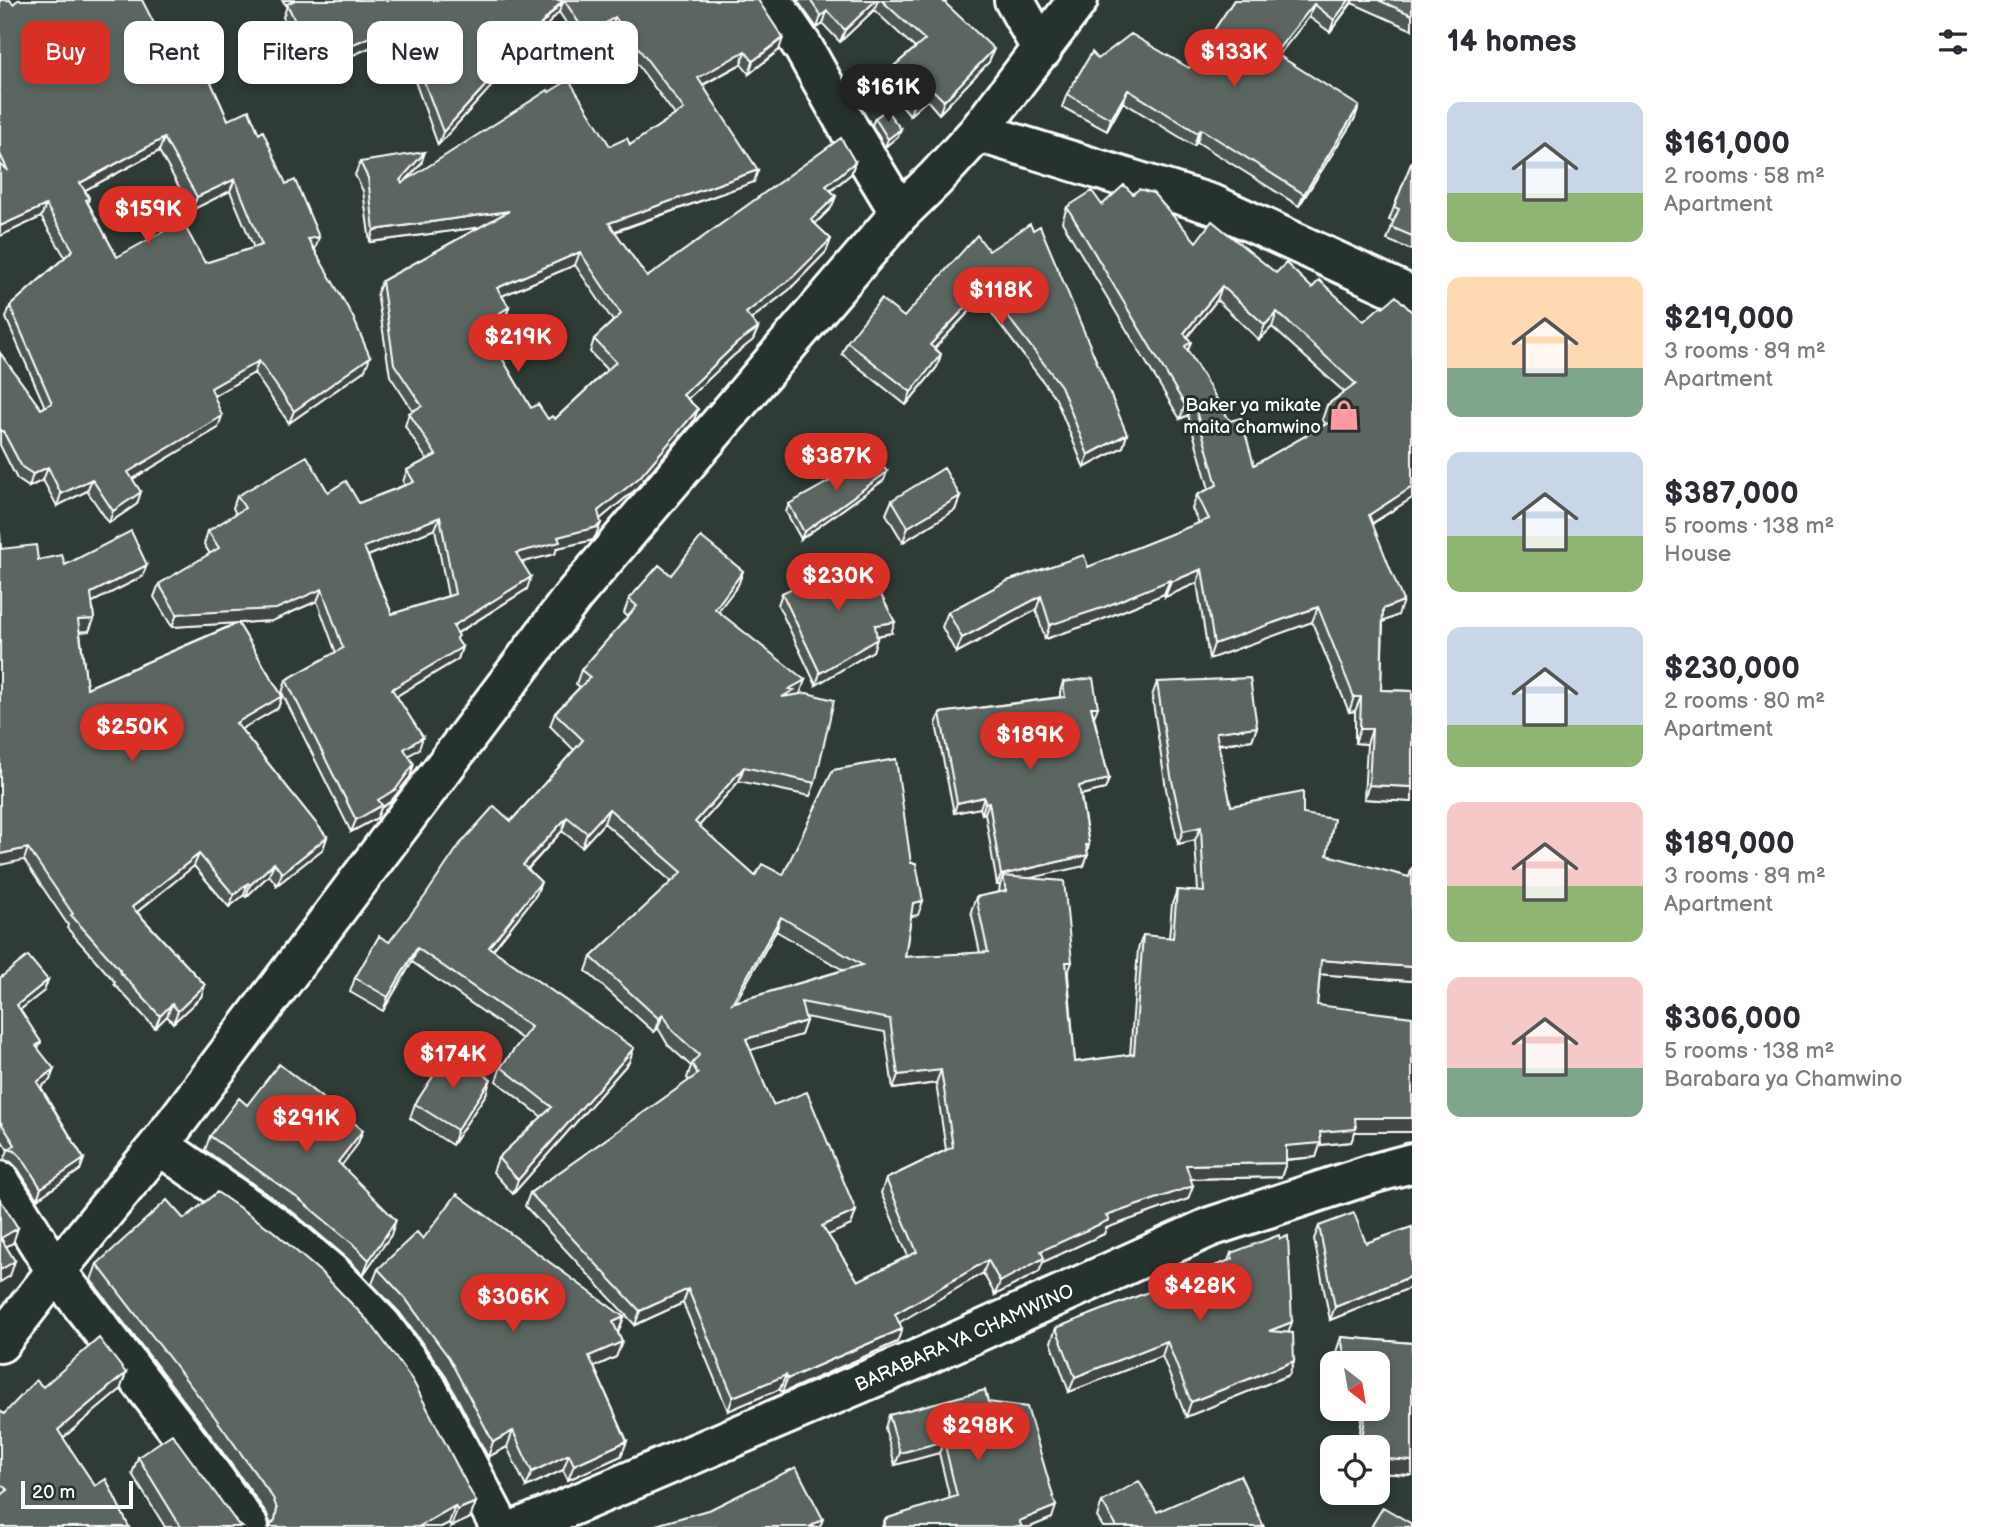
<!DOCTYPE html>
<html lang="en">
<head>
<meta charset="utf-8">
<style>
  body { margin:0; font-family:"Balsamiq Sans",sans-serif; background:#f7f7f7; color:#2b2b33; height:100vh; display:flex; flex-direction:column; font-size:26px; white-space:nowrap }
  * { box-sizing:border-box; margin:0 }
  p { font-size:23px; color:#7c7c81 }
  .icon { flex:none; width:38px; height:38px; fill:none; stroke:currentColor; stroke-width:2; stroke-linecap:round; stroke-linejoin:round }
  .map { position:relative; flex:1; overflow:hidden }
  .details { display:flex; flex-direction:column; background:#fff; width:595px }
  .details>* { flex:none }
  .top-card { position:absolute; left:21px; top:21px; width:665px; height:63px; display:flex; gap:14px }
  .needle { width:46px; rotate:149deg }
  .fabs { position:absolute; left:1320px; top:1351px; display:grid; gap:14px }
  .fabs a { display:grid; place-items:center; width:70px; height:70px; border-radius:14px; background:#fff; box-shadow:0 4px 10px #0003; font-size:35px }
  .scale { position:absolute; left:21px; bottom:18px; width:112px; box-sizing:border-box; padding-left:7px; border:4px solid #fff; border-top:0; font-size:19px; line-height:24px; white-space:nowrap; color:#fff; -webkit-text-stroke:5px #26332d; paint-order:stroke }
  .price { position:absolute; translate:-50% -60px; padding:0 16px; border-radius:24px; background:#d93025; color:#fff; font-size:23px; line-height:46px; filter:drop-shadow(0 2px 4px #0008) }
  .price::after { content:''; position:absolute; left:50%; top:42px; width:21px; height:16px; margin-left:-10px; background:inherit; clip-path:polygon(0 0,100% 0,50% 100%) }
  .price.selected { background:#222; color:#fff }
  ul { padding:0; list-style:none }
  li { display:flex; align-items:center; gap:21px; height:175px; padding:0 35px }
  li span { display:grid; place-items:center; flex:none; width:196px; height:140px; border-radius:14px; color:#555 }
  li>.icon { margin-inline-start:auto }
  span .icon { width:84px; height:84px; fill:#fffc; stroke-width:1 }
  li b { font-size:30px }
  h2 { display:flex; justify-content:space-between; align-items:center; height:84px; padding:0 35px; font-size:30px }
  .pill { padding:0 24px; border-radius:14px; background:#fff; box-shadow:0 4px 10px #0003; font-size:24px; line-height:63px }
  .pill.selected { background:#d93025; color:#fff }
  main { display:flex; flex:1; min-height:0 }
  .map>svg:first-child { display:block }
</style>
</head>
<body>
<main>
<div class="map">
<svg width="1412" height="1527" viewBox="0 0 1412 1527">
  <rect width="100%" height="100%" fill="#2f3b35"/>
  <filter id="ink" filterUnits="userSpaceOnUse"><feTurbulence type="fractalNoise" baseFrequency=".0143" numOctaves="2"/><feDisplacementMap in="SourceGraphic" scale="14" xChannelSelector="R" yChannelSelector="G"/><feConvolveMatrix kernelMatrix="1 2 1 2 8 2 1 2 1" color-interpolation-filters="sRGB"/></filter>
  <g filter="url(#ink)">
    <g fill="none" stroke-linecap="round" stroke-linejoin="round">
      <defs>
        <path id="minor" d="M771 0 803 47 849 129 900 213
          M1014 0 1042 50
          M978 132 1214 205 1412 296
          M159 1145 280 1230 333 1275 382 1326 426 1386 500 1527
          M0 1181 56 1271 190 1445 249 1527
          M0 1343 56 1271 159 1145 574 595 900 213 935 179 978 132 1078 0
          M522 1527 920 1358 1210 1227 1375 1173 1412 1163"/>
      </defs>
      <use href="#minor" stroke="#fff" stroke-width="44"/>
      <use href="#minor" stroke="#26332d" stroke-width="38"/>
    </g>
    <path fill="#4e5853" stroke="#fff" stroke-width="2" fill-rule="evenodd" d="M0 0 162 39 205 69 228 120 259 134 315 250 365 370 289 423 254 373 214 396 218 428 133 479 137 504 109 523 87 491 57 506 43 480 29 487 17 479 0 445V353L41 409 45 407 6 318 10 306 65 257 41 217 0 236ZM159 151 192 210 230 191 254 248 205 263 117 257 88 203 89 198 85 190Z
      M282 0H758L779 50 749 74 741 64 703 85 754 182 615 232 647 277 855 162 851 174 831 191 836 196 831 208 815 224 831 239 826 252 789 290 751 319 758 328 753 340 733 356 687 399 698 409 693 422 635 490 600 519 596 535 593 540 557 548 555 554 522 562 527 589 458 633 457 640 462 647 458 659 397 696 419 749 409 755 410 777 391 801 381 808 377 818 351 832 282 693 286 680 336 653 317 601 272 621 238 623 282 696 278 708 241 729 327 837 323 849 277 885 269 875 246 897 244 895 229 907 194 866 137 912 205 985 201 997 173 1023 167 1016 155 1028 114 984 115 982 67 928 68 925 24 860 1 549 38 560 142 577 92 602 94 619 89 631 80 632 87 688 237 623 172 627 154 597 159 584 210 554 204 544 208 531 236 514 233 508 237 496 328 492 359 503 405 485 403 482 407 470 427 460 405 426 409 413 413 411 390 376 377 293 382 281 480 227 370 242 363 191 355 175 360 162 421 164 406 180 610 146 630 145 675 115 611 29 583 48 559 12 438 145 399 37 384 44 383 42 309 74 283 17 287 6ZM575 265 613 321 594 339 590 352 607 370 555 419H548L531 408 486 331 505 319 509 307 502 296ZM435 529 448 596 392 614 368 556Z
      M797 0H947L945 3 989 62 939 114 927 100 910 115 883 83 888 71 915 48 874 10 840 42 823 24 817 28Z
      M1234 0H1412V30L1352 3 1330 32 1309 17 1278 55 1355 118 1299 206 1197 142 1194 146 1123 102 1107 131 1062 107 1067 94 1098 59 1189 68Z
      M875 118 898 136 885 147 872 125Z
      M1412 161V250L1387 240 1394 221 1389 220Z
      M1133 194 1196 242 1312 288 1412 498 1372 524 1398 615 1383 622 1381 690 1412 691V802L1364 799 1367 744 1355 743V711L1349 712 1312 622 1209 659 1197 583 1165 597 1164 594 1096 622 1045 639 1036 610 956 653 942 627 948 612 1088 567 1199 523 1192 509 1197 495 1209 489 1188 415 1180 419 1062 222 1067 207 1102 205ZM1217 300 1259 340 1272 327 1344 392 1327 405 1322 420 1326 424 1254 465 1188 351 1191 342 1187 337Z
      M989 251 1127 434 1123 447 1084 468 1056 399 981 299 934 349 941 354 937 367 906 405 842 354 847 342 904 317Z
      M884 480 801 539 786 512 789 504Z
      M960 496 955 510 903 542 886 514 892 500Z
      M743 571 738 585 718 611 800 694 798 695 815 783 810 796 739 781 699 826 755 876 783 875 918 915 911 916 905 957 980 953 971 911 976 897 999 892 1000 885H997L985 813 982 814 980 808 954 813 936 724 940 713 1060 697V692L1063 682 1094 717 1109 779 1105 789 1081 795 1089 845 1084 866 1028 878 1068 974 1075 1062 1130 1055 1138 949 1143 935 1169 938 1172 904 1177 890 1198 892 1195 840 1178 844 1166 789 1152 696 1157 682 1257 727 1252 740 1218 745 1231 806 1303 814 1327 855 1412 981 1320 974 1317 1005 1355 1132 1351 1142 1320 1145 1316 1157 1286 1160V1163L1281 1177 1191 1179 1188 1199 1106 1228 1104 1234 1043 1262 1039 1272 995 1295 983 1273 899 1322 902 1329 897 1342 782 1393 780 1389 728 1411 683 1303 635 1325 525 1206 530 1193 689 1081 687 1078 691 1066 668 1045 658 1028 654 1032 586 971 591 957 672 882 604 823 582 847 562 831 528 869 541 882 536 895 493 950 629 1062 513 1194 493 1172 498 1158 542 1117 496 1081 501 1067 522 1039 412 962 383 1011 350 992 355 978 389 942 511 821 574 750 550 726 555 713 580 687 576 684 581 670 628 617 624 613 629 599 671 575ZM776 931 843 970 735 1002ZM805 1017 885 1032 893 1089 936 1083 946 1150 886 1179 881 1193 908 1256 858 1281 828 1235 851 1225 856 1211 773 1105 750 1050 801 1035 806 1021Z
      M782 593 891 633 877 636 873 651 816 685 778 605Z
      M0 978 48 980 44 991 20 1010 41 1042 38 1049 54 1069 50 1080 41 1087 84 1159 80 1170 37 1199 18 1169 11 1162 4 1160 8 1150 0 1138Z
      M486 1094 452 1145 410 1118 415 1104Z
      M247 1105 363 1130 357 1145 341 1165 391 1235 363 1275 347 1258 294 1213 205 1150 210 1136Z
      M184 1219 476 1502 470 1518 451 1527 449 1523 441 1527H269L271 1525 267 1514 208 1432 91 1280 97 1264Z
      M1319 1226 1366 1243 1412 1227V1287L1330 1320 1314 1239Z
      M423 1239 624 1317 618 1333 622 1342 616 1357 594 1367 627 1441 621 1456 568 1480 563 1470 526 1487 507 1447 488 1457 444 1373 400 1313 372 1284 378 1269Z
      M1231 1253 1288 1333 1294 1361 1289 1375 1186 1417 1162 1356 1069 1392 1051 1342 1056 1328 1228 1261Z
      M1341 1337 1412 1343V1475L1377 1473V1447H1358L1363 1409H1377V1363H1338L1336 1352Z
      M126 1373 120 1390 63 1438 95 1486 0 1527V1411L4 1414 43 1387Z
      M988 1402 1052 1518 1030 1527H882L885 1519 950 1499 939 1453 895 1465 885 1428 889 1415Z
      M138 1457 238 1524 242 1527H165L132 1474Z
      M1102 1502 1157 1512 1264 1527H1103L1097 1517Z"/>
    <path fill="#404744" stroke="#fff" stroke-width="2" d="M564 0 559 12 438 145 443 132Z
      M876 0H878L874 10 840 42 845 30Z
      M1349 0H1353L1330 32 1334 20Z
      M1314 4 1309 17 1270 66 1275 53Z
      M827 11 823 24 817 28 821 16Z
      M615 17 611 29 583 48 587 35Z
      M403 25 399 37 384 44 389 31Z
      M388 29 383 42 309 74 314 61Z
      M783 38 779 50 749 74 753 61Z
      M994 49 989 62 939 114 944 101Z
      M745 51 741 64 693 90 698 78Z
      M931 88 927 100 910 115 914 103Z
      M1128 90 1123 102 1107 131 1111 119Z
      M1359 106 1355 118 1299 206 1304 194Z
      M901 129 898 136 885 147 888 139Z
      M1201 129 1197 142 1194 146 1198 133Z
      M164 138 159 151 76 195 80 183Z
      M425 152 421 164 395 192 400 180Z
      M855 162 851 174 821 198 826 186Z
      M758 170 754 182 604 235 609 223Z
      M235 179 230 191 192 210 197 197Z
      M836 196 831 208 806 232 811 220Z
      M46 205 41 217 0 236V226Z
      M509 211 504 224 370 242 374 230Z
      M319 237 315 250 308 239Z
      M831 239 826 252 789 290 742 326 746 313Z
      M580 252 575 265 492 300 497 288Z
      M1222 286 1217 300 1179 347 1184 333Z
      M985 287 981 299 925 358 930 345Z
      M509 307 505 319 478 337 482 324Z
      M1277 312 1272 327 1259 340 1265 325Z
      M758 328 753 340 733 356 679 407 683 395 737 343Z
      M941 354 937 367 906 405 911 392Z
      M370 357 365 370 289 423 294 411Z
      M259 361 254 373 206 400 211 388Z
      M1193 400 1188 415 1180 419 1185 405Z
      M698 409 693 422 635 490 594 524 598 511Z
      M222 416 218 428 124 484 128 472Z
      M1127 434 1123 447 1084 468 1088 455Z
      M48 467 43 480 29 487 33 474Z
      M887 472 884 480 801 539 804 532Z
      M92 479 87 491 57 506 61 494Z
      M1412 487V498L1363 529 1369 515Z
      M141 492 137 504 109 523 113 511Z
      M960 496 955 510 903 542 908 527Z
      M440 517 435 529 360 559 364 547Z
      M601 523 596 535 593 540 557 548 555 554 511 565 516 553 558 537Z
      M147 565 142 577 87 605 91 593Z
      M1202 569 1197 583 1165 597 1171 582Z
      M743 571 738 585 710 622 715 609Z
      M531 577 527 589 449 638 453 626Z
      M1170 580 1164 594 1096 622 1045 639 1050 625Z
      M322 589 317 601 272 621 172 627 177 614Z
      M1041 596 1036 610 956 653 962 638Z
      M1403 601 1398 615 1378 624 1383 609Z
      M1318 607 1312 622 1209 659 1214 644Z
      M94 619 89 631 74 632 78 620Z
      M895 622 891 633 871 637 875 625Z
      M877 639 873 651 816 685 820 673Z
      M462 647 458 659 388 701 392 689Z
      M805 680 800 694 790 699 782 697 789 689Z
      M282 696 278 708 231 735 236 723Z
      M1354 697H1361L1355 711 1349 712Z
      M1091 707H1098L1094 717Z
      M1257 727 1252 740 1211 745 1216 732Z
      M1360 729H1372L1367 744 1355 743Z
      M423 737 419 749 400 761 404 749Z
      M414 764 410 777 391 801 381 808 377 818 351 832 356 820Z
      M744 767 739 781 690 836 695 822Z
      M1109 779 1105 789 1076 796 1079 786Z
      M1369 785 1412 787V802L1364 799Z
      M984 797 980 808 954 813 957 803Z
      M989 802 985 813 982 814 985 803Z
      M609 809 604 823 582 847 587 833Z
      M567 817 562 831 518 879 523 865Z
      M1201 827 1195 840 1178 844 1183 831Z
      M327 837 323 849 277 885 282 873Z
      M28 848 24 860 0 865V854Z
      M199 854 194 866 128 919 132 907Z
      M1088 855 1084 866 1005 884 1003 876 1000 885H997L1001 875Z
      M274 863 269 875 246 897 250 885Z
      M541 882 536 895 484 961 489 947Z
      M248 883 244 895 229 907 234 895Z
      M923 901 918 915 908 917 913 903Z
      M781 917 776 931 727 1017 732 1003Z
      M417 948 412 962 383 1011 388 997Z
      M1321 960 1412 967V981L1316 974Z
      M1066 962H1072L1067 976Z
      M48 980 44 991 12 1016 17 1005Z
      M205 985 201 997 173 1023 178 1011Z
      M172 1004 167 1016 155 1028 160 1016Z
      M663 1014 658 1028 654 1032 659 1019Z
      M806 1021 801 1035 741 1053 746 1039Z
      M634 1048 629 1062 513 1194 518 1180Z
      M54 1069 50 1080 33 1093 37 1082Z
      M941 1070 936 1083 893 1089 898 1075Z
      M491 1079 486 1094 452 1145 457 1130Z
      M1355 1118H1412V1132H1355L1351 1142 1320 1145 1316 1157 1281 1160 1286 1146Z
      M363 1130 357 1145 333 1177 338 1162Z
      M84 1159 80 1170 37 1199 41 1188Z
      M1286 1163 1281 1177 1181 1179 1186 1165Z
      M1193 1186 1188 1199 1106 1228 1104 1234 1043 1262 1039 1272 995 1295 1000 1282 1041 1251 1106 1216Z
      M856 1211 851 1225 817 1240 822 1226Z
      M396 1220 391 1235 363 1275 369 1260Z
      M18 1228 13 1243 0 1250 1 1238Z
      M988 1260 983 1273 890 1328 895 1314Z
      M15 1261 10 1276 0 1282V1270Z
      M1412 1276V1287L1330 1320 1335 1307Z
      M688 1289 683 1303 635 1325 640 1311Z
      M624 1317 618 1333 607 1338 613 1322Z
      M1292 1322 1287 1337 1269 1331Z
      M902 1329 897 1342 782 1393 787 1379Z
      M1167 1341 1162 1356 1069 1392 1075 1377Z
      M622 1342 616 1357 583 1372 589 1356Z
      M1294 1361 1289 1375 1186 1417 1191 1402Z
      M126 1373 120 1390 52 1447 58 1430Z
      M786 1375 780 1389 728 1411 733 1397Z
      M513 1431 507 1447 488 1457 493 1442Z
      M627 1441 621 1456 568 1480 574 1465Z
      M944 1441 939 1453 895 1465 900 1453Z
      M569 1454 563 1470 526 1487 532 1472Z
      M1377 1458 1412 1461V1475L1377 1473Z
      M476 1502 470 1518 451 1527 457 1510Z
      M455 1506 449 1523 441 1527H418Z
      M1056 1506 1052 1518 1030 1527H1017L1019 1521Z
      M823 1519 820 1527H809Z"/>
    <path fill="#5b6661" stroke="#fff" stroke-width="2" fill-rule="evenodd" d="M0 0H10L13 4 18 0H142L162 39 181 22 206 65 204 67 228 120 249 110 259 134 263 131 286 184 295 180 319 237 308 239 353 317 370 357 294 411 259 361 211 388 222 416 128 472 141 492 113 511 92 479 61 494 48 467 33 474 22 467 3 431H0V353L41 409 52 403 10 306 73 250 46 205 0 226V164L8 171 0 154ZM164 138 197 197 235 179 262 245 205 263 182 221 117 257 86 200 89 198 80 183Z
      M295 0H563L443 132 403 25 389 31 388 29 314 61 287 4Z
      M564 0H758L783 38 753 61 745 51 698 78 758 170 609 223 647 277 841 138 855 162 826 186 836 196 811 220 831 239 793 277 746 313 758 328 737 343 683 395 698 409 640 477 598 511 601 523 597 527 558 537 560 542 516 553 531 577 453 626 459 636 456 638 462 647 392 689 423 737 404 749 414 764 396 789 378 800 382 805 356 820 286 680 343 648 322 589 276 609 177 614 159 584 219 548 208 531 245 508 237 496 307 456 328 492 346 481 359 503 414 482 407 470 436 455 409 413 422 406 394 364 382 281 509 211 374 230 368 178 360 162 425 152 400 180 402 183 548 90 549 92 569 80 610 146 627 138 630 145 684 109 615 17 587 35ZM580 252 621 314 594 339 616 362 555 419 552 416 548 419 538 404 531 408 482 324 509 307 497 288ZM440 517 455 594 392 614 364 547Z
      M810 0H876L845 30 827 11 821 16Z
      M881 0H944L943 1 994 49 944 101 931 88 914 103 888 71 925 40Z
      M1234 0H1349L1334 20 1314 4 1275 53 1359 106 1304 194 1201 129 1198 133 1128 90 1111 119 1067 94 1092 52 1098 59 1131 34 1189 68Z
      M1378 0H1412V15Z
      M886 110 901 129 888 139 875 118Z
      M1412 161V236L1391 227 1399 209 1394 207Z
      M1124 185 1133 194 1139 189 1153 193 1196 242 1212 221 1276 273 1286 263 1312 288 1319 280 1364 321 1382 305 1383 307 1396 296 1412 312V487L1369 515 1403 601 1383 609 1381 690 1412 691V787L1369 785 1372 729H1360L1361 697H1354L1318 607 1214 644 1202 569 1171 582 1170 580 1102 608 1050 625 1041 596 962 638 948 612 1007 581 1084 555 1088 567 1209 519 1197 495 1217 485 1193 400 1185 405 1067 207 1092 191 1102 205ZM1222 286 1265 325 1277 312 1356 384 1327 405 1337 418 1254 465 1241 418 1230 421 1185 346 1191 342 1184 333Z
      M1030 224 1033 230 1040 226 1127 434 1088 455 1061 386 985 287 930 345 941 354 911 392 847 342 881 299 904 317 977 235 989 251Z
      M876 455 887 472 804 532 789 504Z
      M944 468 960 496 908 527 892 500Z
      M131 531 147 565 91 593 94 619 78 620 87 688 238 623 282 696 236 723 327 837 282 873 274 863 250 885 248 883 234 895 199 854 132 907 205 985 178 1011 172 1004 160 1016 119 971 120 970 71 915 73 914 28 848 0 854V532L1 549 36 545 38 560 62 555 65 565Z
      M701 537 743 571 715 609 805 680 789 689 794 690 782 697 807 693 834 700 815 783 744 767 695 822 755 876 762 864 783 875 833 770 896 759 911 863H916L923 901 913 903 905 957 988 952 976 897 1006 891 1003 876 1064 881 1072 962H1066L1075 1062 1134 1054 1143 935 1173 938 1177 890 1204 892 1201 827 1183 831 1171 776 1157 682 1250 678 1257 727 1216 732 1231 806 1303 792V814L1334 819 1327 855 1409 877 1412 867V967L1321 960 1317 1005 1412 1017V1118H1355L1356 1129 1320 1132 1321 1143 1286 1146V1163L1186 1165 1193 1186 1106 1216 1109 1220 1041 1251 1044 1258 1000 1282 988 1260 895 1314 902 1329 787 1379 786 1375 733 1397 688 1289 640 1311 530 1193 698 1074 692 1064 699 1055 673 1031 663 1014 659 1019 591 957 682 872 609 809 587 833 567 817 523 865 541 882 489 947 634 1048 518 1180 498 1158 552 1107 501 1067 531 1027 417 948 388 997 355 978 379 936 389 942 425 896 460 844 494 806 511 821 583 740 555 713 590 677 581 670 637 606 629 599 659 565 671 575ZM781 917 862 965 732 1003ZM801 1002 890 1019 898 1075 941 1070 953 1147 886 1179 917 1252 858 1281 822 1226 856 1211 807 1092 773 1105 746 1039 806 1021Z
      M849 561 854 571 865 564 895 622 875 625 877 639 820 673 782 593Z
      M1093 678 1098 707H1091L1109 779 1079 786 1089 845H1086L1088 855 1001 875 989 802 985 803 984 797 957 803 940 713 1065 697 1063 682Z
      M28 956 48 980 17 1005 41 1042 36 1046 54 1069 37 1082 84 1159 41 1188 22 1158 15 1151 8 1149 15 1145 0 1121V978Z
      M451 1053 491 1079 457 1130 415 1104 447 1055 449 1057Z
      M279 1064 363 1130 338 1162 396 1220 369 1260 353 1244 299 1199 210 1136 239 1098 247 1105Z
      M217 1192 273 1231 324 1275 371 1324 413 1381 476 1502 457 1510 455 1506 418 1527H269L275 1520 277 1509 273 1498 214 1416 97 1264 167 1200 184 1219Z
      M457 1194 624 1317 613 1322 622 1342 589 1356 627 1441 574 1465 569 1454 532 1472 513 1431 493 1442 449 1358 405 1298 378 1269 417 1232 423 1239Z
      M0 1199 18 1228 1 1238 15 1261 0 1270Z
      M1354 1213 1366 1243 1412 1227V1276L1335 1307 1319 1226Z
      M1279 1235 1280 1239 1288 1236 1292 1322 1269 1331 1293 1333 1294 1361 1191 1402 1167 1341 1075 1377 1056 1328 1233 1259 1231 1253Z
      M1341 1337 1412 1343V1461L1377 1458V1447H1361L1366 1409H1377V1363H1346Z
      M99 1338 126 1373 58 1430 95 1486 106 1479 129 1527H0V1496L8 1490 0 1484V1411L4 1414 36 1380 43 1387Z
      M985 1390 988 1402 1027 1407 1056 1506 1019 1521 1022 1527H885V1519L957 1496 944 1441 900 1453 889 1415Z
      M172 1434 238 1524 242 1527H181L138 1457Z
      M796 1467 823 1519 809 1527H649L711 1509Z
      M1240 1475 1264 1527H1117L1102 1502 1139 1481 1157 1512Z
      M1383 1507 1412 1524V1527H1371Z"/>
  </g>
  <defs>
    <symbol id="shop-bare" viewBox="-9 -9 18 18"><path d="M-5-2.5h2.3a2.7 3.5 0 0 1 5.4 0H5L5.5 6h-11ZM-1.5-2.5h3a1.5 2.3 0 0 0-3 0Z" fill="#ff9aa2" stroke="#26332d" stroke-width="2.5" paint-order="stroke"/></symbol>
  </defs>
  <g fill-rule="evenodd">
    <use href="#shop-bare" x="1322" y="393" width="44" height="44"/>
  </g>
  <g text-anchor="middle" stroke-width="6" stroke-linejoin="round" paint-order="stroke">
    <g font-size="19" fill="#fff" stroke="#26332d" text-anchor="end">
      <text x="1321" y="411">Baker ya mikate<tspan x="1321" dy="22">maita chamwino</tspan></text>
    </g>
    <g font-size="19" fill="#fff" stroke="#26332d">
      <text transform="translate(964 1337) rotate(-24)" y="7">BARABARA YA CHAMWINO</text>
    </g>
  </g>
</svg>
<div class="fabs">
<a><svg class="needle" viewBox="-14 -14 28 28"><path d="M0-13l5 13h-10z" fill="#e53935"/><path d="M0 13l5-13h-10z" fill="#7c7c81"/></svg></a>
<a><svg class="icon" aria-label="locate" viewBox="0 0 24 24"><circle cx="12" cy="12" r="6"/><path d="M12 2v4M12 18v4M2 12h4M18 12h4"/></svg></a>
</div>
<div class="scale">20 m</div>
<b class="price" style="left:1234px;top:89px">$133K</b>
<b class="price selected" style="left:888px;top:124px">$161K</b>
<b class="price" style="left:148px;top:246px">$159K</b>
<b class="price" style="left:1001px;top:327px">$118K</b>
<b class="price" style="left:518px;top:374px">$219K</b>
<b class="price" style="left:836px;top:493px">$387K</b>
<b class="price" style="left:838px;top:613px">$230K</b>
<b class="price" style="left:132px;top:764px">$250K</b>
<b class="price" style="left:1030px;top:772px">$189K</b>
<b class="price" style="left:453px;top:1091px">$174K</b>
<b class="price" style="left:306px;top:1155px">$291K</b>
<b class="price" style="left:1200px;top:1323px">$428K</b>
<b class="price" style="left:513px;top:1334px">$306K</b>
<b class="price" style="left:978px;top:1463px">$298K</b>
<div class="top-card">
<a class="pill selected">Buy</a>
<a class="pill">Rent</a>
<a class="pill">Filters</a>
<a class="pill">New</a>
<a class="pill">Apartment</a>
</div>
</div>
<section class="details">
<h2>14 homes<svg class="icon" aria-label="filters" viewBox="0 0 24 24"><path d="M4 7h16M4 17h16"/><circle cx="9" cy="7" r="2"/><circle cx="15" cy="17" r="2"/></svg></h2>
<ul>
<li><span style="background:linear-gradient(#c9d6e8 65%,#8fb573 0)"><svg class="icon" aria-label="home" viewBox="0 0 24 24"><path d="M3 11l9-7 9 7M6 9v11h12V9"/></svg></span><div><b>$161,000</b><p>2 rooms · 58 m²</p><p>Apartment</p></div></li>
<li><span style="background:linear-gradient(#ffd9b3 65%,#7fa58c 0)"><svg class="icon" aria-label="home" viewBox="0 0 24 24"><path d="M3 11l9-7 9 7M6 9v11h12V9"/></svg></span><div><b>$219,000</b><p>3 rooms · 89 m²</p><p>Apartment</p></div></li>
<li><span style="background:linear-gradient(#c9d6e8 60%,#8fb573 0)"><svg class="icon" aria-label="home" viewBox="0 0 24 24"><path d="M3 11l9-7 9 7M6 9v11h12V9"/></svg></span><div><b>$387,000</b><p>5 rooms · 138 m²</p><p>House</p></div></li>
<li><span style="background:linear-gradient(#c9d6e8 70%,#8fb573 0)"><svg class="icon" aria-label="home" viewBox="0 0 24 24"><path d="M3 11l9-7 9 7M6 9v11h12V9"/></svg></span><div><b>$230,000</b><p>2 rooms · 80 m²</p><p>Apartment</p></div></li>
<li><span style="background:linear-gradient(#f6c9c9 60%,#8fb573 0)"><svg class="icon" aria-label="home" viewBox="0 0 24 24"><path d="M3 11l9-7 9 7M6 9v11h12V9"/></svg></span><div><b>$189,000</b><p>3 rooms · 89 m²</p><p>Apartment</p></div></li>
<li><span style="background:linear-gradient(#f6c9c9 65%,#7fa58c 0)"><svg class="icon" aria-label="home" viewBox="0 0 24 24"><path d="M3 11l9-7 9 7M6 9v11h12V9"/></svg></span><div><b>$306,000</b><p>5 rooms · 138 m²</p><p>Barabara ya Chamwino</p></div></li>
</ul>
</section>
</main>
</body>
</html>
